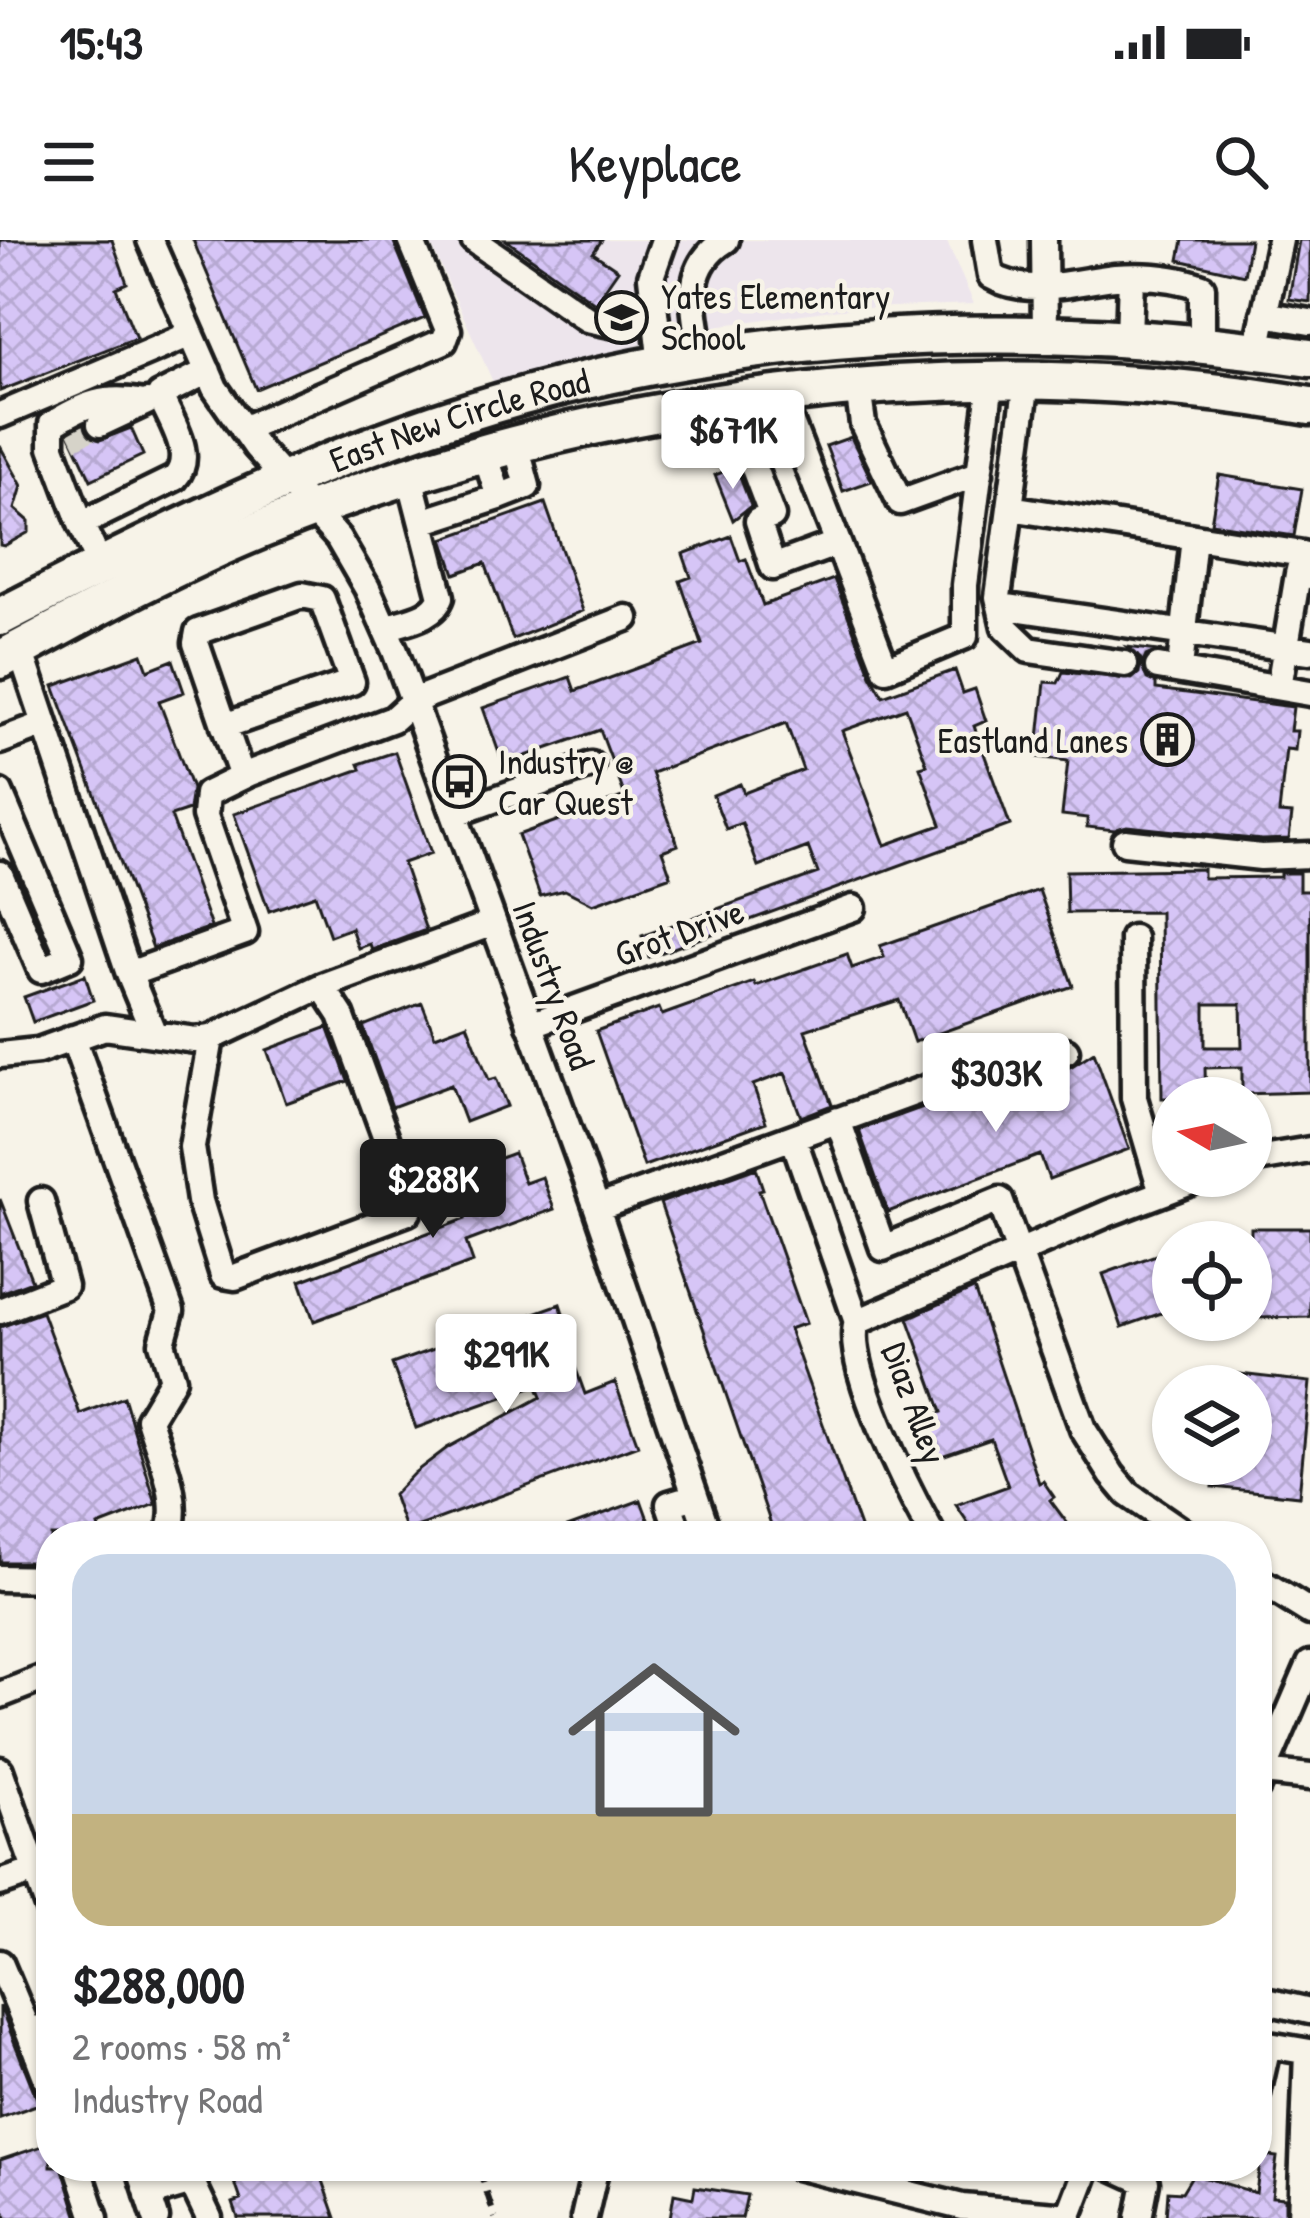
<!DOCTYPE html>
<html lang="en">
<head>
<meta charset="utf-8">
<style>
  body { margin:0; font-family:"Patrick Hand",sans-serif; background:#f2f2f2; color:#202124; height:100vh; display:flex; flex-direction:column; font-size:45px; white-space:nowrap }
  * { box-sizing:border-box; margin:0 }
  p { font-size:39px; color:#757577 }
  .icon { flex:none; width:66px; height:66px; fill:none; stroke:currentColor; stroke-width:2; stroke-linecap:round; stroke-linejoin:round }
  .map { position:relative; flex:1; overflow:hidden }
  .panel { position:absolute; left:36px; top:1281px; width:1236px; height:660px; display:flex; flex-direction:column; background:#fff; border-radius:48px; box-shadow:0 3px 9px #0004 }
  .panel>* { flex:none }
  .needle { width:78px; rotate:279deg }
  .fabs { position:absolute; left:1152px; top:837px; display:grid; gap:24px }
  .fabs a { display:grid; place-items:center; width:120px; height:120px; border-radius:50%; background:#fff; box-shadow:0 3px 9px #0004; font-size:60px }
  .price { position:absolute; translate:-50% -102px; padding:0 27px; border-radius:12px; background:#fff; color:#222; font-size:39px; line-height:78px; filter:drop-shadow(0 3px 6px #0008) }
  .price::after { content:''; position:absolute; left:50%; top:72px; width:36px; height:27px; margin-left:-18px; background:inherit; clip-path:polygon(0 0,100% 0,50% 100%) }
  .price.active { background:#1c1c1c; color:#fff }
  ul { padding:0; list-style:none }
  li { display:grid; align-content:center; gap:24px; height:636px; padding:0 36px }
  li+li { border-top:3px solid #e0e0e0 }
  li span { display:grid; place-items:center; height:372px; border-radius:36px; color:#555 }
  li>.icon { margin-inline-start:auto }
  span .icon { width:216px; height:216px; fill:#fffc; stroke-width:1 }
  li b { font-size:51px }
  .status { display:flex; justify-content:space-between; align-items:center; height:84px; padding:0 60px; background:#fff; direction:ltr }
  .status svg { height:33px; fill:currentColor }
  header { display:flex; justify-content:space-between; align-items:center; height:156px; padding:0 36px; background:#fff; font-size:54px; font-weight:600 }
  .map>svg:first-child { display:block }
</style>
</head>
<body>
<div class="status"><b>15:43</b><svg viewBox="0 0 49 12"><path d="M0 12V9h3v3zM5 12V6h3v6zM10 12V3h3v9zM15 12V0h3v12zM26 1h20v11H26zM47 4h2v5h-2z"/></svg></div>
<header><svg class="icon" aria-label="menu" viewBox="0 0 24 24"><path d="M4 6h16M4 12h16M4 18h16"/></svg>Keyplace<svg class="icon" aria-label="search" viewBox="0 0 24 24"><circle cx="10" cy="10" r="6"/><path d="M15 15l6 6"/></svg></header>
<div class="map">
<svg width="1310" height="1978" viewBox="0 0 1310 1978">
  <defs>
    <pattern id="building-cross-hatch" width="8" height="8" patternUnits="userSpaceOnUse" patternTransform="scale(3)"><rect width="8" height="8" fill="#d6c5f6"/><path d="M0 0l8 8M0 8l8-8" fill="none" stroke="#b7a9d2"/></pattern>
  </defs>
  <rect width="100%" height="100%" fill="#f7f3e8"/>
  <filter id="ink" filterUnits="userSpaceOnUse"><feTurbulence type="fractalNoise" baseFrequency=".00833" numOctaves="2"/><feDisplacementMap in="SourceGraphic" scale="24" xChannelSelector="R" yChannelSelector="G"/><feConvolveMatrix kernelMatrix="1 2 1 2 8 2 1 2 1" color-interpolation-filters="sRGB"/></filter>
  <g filter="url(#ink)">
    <path fill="#ede5ec" d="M429 0H946L974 64 840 69 722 85 493 142Z"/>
    <path fill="url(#building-cross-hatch)" stroke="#1c1c1c" stroke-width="3" fill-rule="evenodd" d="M0 0H112L127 43 116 48 136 98 0 151Z
      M193 0H393L425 78 256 149Z
      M506 0H602L593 13 618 30 595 63Z
      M1183 0H1250L1244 35 1179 20Z
      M1299 0H1310V62L1289 59Z
      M84 185 90 197 100 200 131 188 143 215 91 240 69 193Z
      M851 197 872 241 843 251 826 206Z
      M0 206 22 246 15 269 29 281V292L4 306 0 305Z
      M736 227 751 266 733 280 715 235Z
      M1219 235 1302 249 1294 296 1211 283Z
      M545 263 583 371 513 399 485 323 455 334 443 299Z
      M731 296 740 321 746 319 763 365 834 339 871 435 883 456 955 430 963 453 975 449 986 481 974 486 1010 585 649 717 642 696 818 633 808 607 758 626 742 583 726 589 713 555 740 544 744 553 803 530 786 483 652 533 678 605 662 611 671 636 593 664 565 650 540 656 518 595 625 556 600 490 503 524 483 468 570 437 575 451 702 404 680 341 691 337 683 314ZM906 468 927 525 920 527 941 585 885 605 842 491Z
      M1127 407 1158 411 1146 416 1142 425 1147 439 1156 443V449L1293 467 1290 491H1297L1295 510 1286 509 1279 573 1292 574 1289 599 1262 600 1127 586 1115 590 1087 587V578L1062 575 1068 521 1037 517 1045 442 1058 443 1063 432 1132 439 1139 433 1141 419Z
      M142 414 148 430 173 420 184 452 159 461 192 549 189 570 171 576 211 687 153 708 54 446Z
      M395 512 431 613 403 623 426 690 372 710 370 704 358 708 351 688 330 696 315 655 269 671 234 574 361 529 359 524Z
      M1203 629V638L1280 637V633H1299V651H1310V852L1242 854V827L1205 828 1206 858H1162L1160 672 1067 673 1066 631ZM1205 764H1241L1242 807H1205Z
      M1039 650 1073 746 914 802 899 760 805 790 832 865 801 877 785 833 753 845 766 882 644 926 596 791 659 768 662 775 754 742 756 746 847 714 852 728 884 717 880 706Z
      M85 735 93 760 33 782 24 757Z
      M422 763 435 796 467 784 489 840 496 838 507 866 465 882 451 845 392 867 363 786Z
      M328 787 348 841 286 863 267 810Z
      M1094 812 1129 909 1049 939 1040 915 888 972 859 890 971 850 977 866 1072 826Z
      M514 913 525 943 542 937 554 969 466 1002 473 1022 314 1081 300 1041 465 979 456 954 470 949 464 931Z
      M756 928 763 949 759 950 806 1083 789 1089 863 1296H775L660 963Z
      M0 959 32 1041 0 1053Z
      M1251 988H1310V1077L1251 1078Z
      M1173 1009V1069L1122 1087 1103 1034Z
      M974 1049 1039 1243 1043 1241 1054 1257 1050 1260 1077 1296H995L987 1285 975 1293 956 1265 1008 1246 991 1199 936 1218 922 1179 942 1172 908 1078Z
      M560 1064 571 1097 565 1099 585 1154 615 1142 638 1205 406 1291 393 1255 414 1233 447 1208 541 1157 536 1145 416 1188 392 1124Z
      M42 1072 80 1174 124 1157 156 1264 98 1286 101 1296H51V1322H0V1087Z
      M1205 1130 1310 1142 1299 1256 1213 1247 1215 1224H1251V1146H1204Z
      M641 1260 654 1296H548V1294Z
      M0 1766 39 1864 0 1878Z
      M51 1903V1926H62L78 1978H6L0 1961V1920Z
      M1261 1915 1277 1917 1272 1957 1285 1958V1978H1166L1168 1951 1182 1952 1193 1934 1256 1953Z
      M229 1926H318L336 1978H238L233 1963 241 1960Z
      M695 1947 747 1955 742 1978H670L674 1954 693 1958Z"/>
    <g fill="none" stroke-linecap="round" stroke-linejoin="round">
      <path stroke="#d6d3c9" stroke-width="24" stroke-dasharray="24 12" stroke-linecap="butt" d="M71 198 100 184"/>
      <defs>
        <path id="minor" d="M150 0 215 148 256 207 338 298 367 348 395 411 597 968 709 1296
          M474 0 587 79 611 84 655 74
          M985 0 991 36C1029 58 1075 41 1115 37 1143 35 1176 37 1202 47V104
          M1044 0 1045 94
          M1264 74 1310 82
          M1129 97 1131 37
          M1257 110 1280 0
          M702 118C695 73 680 28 726 0
          M661 125 651 37 664 0
          M1027 141 998 357 1005 387 1029 410 1125 424
          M858 148 863 184 900 262 980 233
          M780 155 838 303
          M729 162 772 276 758 281 773 327 838 303 886 429 965 396V345L991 141
          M0 175 191 94
          M100 184 147 162
          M243 189 444 101 448 90 411 0
          M499 257 527 246 516 205
          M1010 268 1303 314 1298 334 1310 336
          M422 282 499 257 485 214
          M81 284 52 207V184C84 164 106 155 144 163
          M101 326 81 284 175 238C196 215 170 181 160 155L208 131
          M1000 366 1310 411
          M385 388C405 381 434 378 441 357L410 237
          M17 411 26 427 129 734
          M1158 427 1310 453
          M1180 428 1194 297
          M1279 447 1298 334
          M224 486 352 442 322 359 302 355 198 392 196 403 242 537
          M0 501 45 484
          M0 553 70 718 41 730 0 634
          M454 574 591 525
          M1125 602 1261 617 1310 615
          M1133 698 1134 858 1162 953
          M322 746 493 683
          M530 785 853 668
          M154 794 129 734 245 692 205 576 207 554 250 533 393 479 413 461 626 378
          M73 798 171 1071 162 1103 173 1139 149 1179C159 1214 183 1260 168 1296
          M0 815 38 811 105 787 195 800 211 798 322 746 341 775 409 961 408 972 235 1037 223 1035 200 961 192 907 211 798
          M838 880 883 1008 1000 960 1083 1189 1112 1235 1128 1254 1189 1296
          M793 897 971 832 1008 833 1066 811
          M1251 920 1310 910
          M597 968 793 897 857 1082
          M0 1071 64 1046 41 961
          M680 1296 669 1264 695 1256
          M933 1296C911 1256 842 1123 857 1082L1109 973 1207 936
          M0 1338 51 1339
          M1257 1339 1310 1372
          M0 1455 51 1435
          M0 1530 51 1675
          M1263 1532 1310 1537
          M1257 1547 1310 1424
          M0 1643 35 1631
          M0 1723 29 1792 51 1784
          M1257 1759 1310 1771
          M29 1792 51 1850
          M1257 1803 1310 1812
          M1257 1854 1268 1805
          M78 1926 95 1978
          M139 1926 156 1978
          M796 1926 962 1967 1069 1976
          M1111 1926 1146 1942 1139 1978
          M148 1955 192 1942 209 1978
          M584 1978 596 1926
          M1068 1978 1088 1926
          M1301 1978 1307 1812"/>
        <g id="highway">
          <path id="s1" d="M0 377C177 286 359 197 553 148 800 85 1059 81 1310 118"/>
          <path d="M0 420C85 374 170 327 260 290 589 155 958 106 1310 166"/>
        </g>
      </defs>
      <use href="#minor" stroke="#1c1c1c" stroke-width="33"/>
      <use href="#highway" stroke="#1c1c1c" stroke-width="45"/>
      <use href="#minor" stroke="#f7f3e8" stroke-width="24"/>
      <use href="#highway" stroke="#f7f3e8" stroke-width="36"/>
      <path stroke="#1c1c1c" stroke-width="6" stroke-dasharray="18 9" stroke-linecap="butt" d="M478 1926 495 1978"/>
    </g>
  </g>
  <defs>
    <symbol id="school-ring" viewBox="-11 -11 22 22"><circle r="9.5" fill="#f7f3e8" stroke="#1c1c1c" stroke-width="1.5"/><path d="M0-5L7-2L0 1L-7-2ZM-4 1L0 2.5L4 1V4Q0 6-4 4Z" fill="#1c1c1c"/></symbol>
    <symbol id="building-ring" viewBox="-11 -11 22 22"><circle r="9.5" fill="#f7f3e8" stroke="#1c1c1c" stroke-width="1.5"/><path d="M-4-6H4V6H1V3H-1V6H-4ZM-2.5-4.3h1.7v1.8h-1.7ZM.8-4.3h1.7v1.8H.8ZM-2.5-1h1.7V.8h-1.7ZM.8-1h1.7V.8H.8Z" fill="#1c1c1c"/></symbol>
    <symbol id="bus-ring" viewBox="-11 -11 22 22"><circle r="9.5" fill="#f7f3e8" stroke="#1c1c1c" stroke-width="1.5"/><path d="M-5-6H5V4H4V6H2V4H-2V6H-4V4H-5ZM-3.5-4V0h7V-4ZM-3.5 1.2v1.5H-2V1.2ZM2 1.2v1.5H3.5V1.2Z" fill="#1c1c1c"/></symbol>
  </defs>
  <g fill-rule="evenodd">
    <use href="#school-ring" x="592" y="48" width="59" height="59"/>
    <use href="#building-ring" x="1138" y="470" width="59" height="59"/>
    <use href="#bus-ring" x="430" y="512" width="59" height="59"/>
  </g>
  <g text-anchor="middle" stroke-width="9" stroke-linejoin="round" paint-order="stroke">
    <g font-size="36" fill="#1c1c1c" stroke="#f7f3e8" text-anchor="start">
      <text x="661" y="69">Yates Elementary<tspan x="661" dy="41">School</tspan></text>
      <text x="1128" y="513" text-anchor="end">Eastland Lanes</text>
      <text x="498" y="534">Industry @<tspan x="498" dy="41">Car Quest</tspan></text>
    </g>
    <g font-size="36" fill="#1c1c1c" stroke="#f7f3e8">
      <text dy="13" stroke="none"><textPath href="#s1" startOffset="501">East New Circle Road</textPath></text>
      <text transform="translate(679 692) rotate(-20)" y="13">Grot Drive</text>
      <text transform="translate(554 745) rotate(70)" y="13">Industry Road</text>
      <text transform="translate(915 1163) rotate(70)" y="13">Diaz Alley</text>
    </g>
  </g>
</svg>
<div class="fabs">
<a><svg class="needle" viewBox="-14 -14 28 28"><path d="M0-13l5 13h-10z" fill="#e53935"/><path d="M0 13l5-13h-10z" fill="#757577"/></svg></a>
<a><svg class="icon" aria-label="locate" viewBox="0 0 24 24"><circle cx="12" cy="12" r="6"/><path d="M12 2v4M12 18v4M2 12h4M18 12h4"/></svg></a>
<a><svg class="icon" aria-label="layers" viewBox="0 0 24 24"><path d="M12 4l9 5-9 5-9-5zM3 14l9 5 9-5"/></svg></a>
</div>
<b class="price" style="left:733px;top:252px">$671K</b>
<b class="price" style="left:996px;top:895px">$303K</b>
<b class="price active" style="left:433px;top:1001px">$288K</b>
<b class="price" style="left:506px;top:1176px">$291K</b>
<section class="panel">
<ul>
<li><span style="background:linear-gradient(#c9d6e8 70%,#c2b280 0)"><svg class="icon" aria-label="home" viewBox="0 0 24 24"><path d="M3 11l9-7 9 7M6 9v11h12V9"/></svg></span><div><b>$288,000</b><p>2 rooms · 58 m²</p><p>Industry Road</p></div></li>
</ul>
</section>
</div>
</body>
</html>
